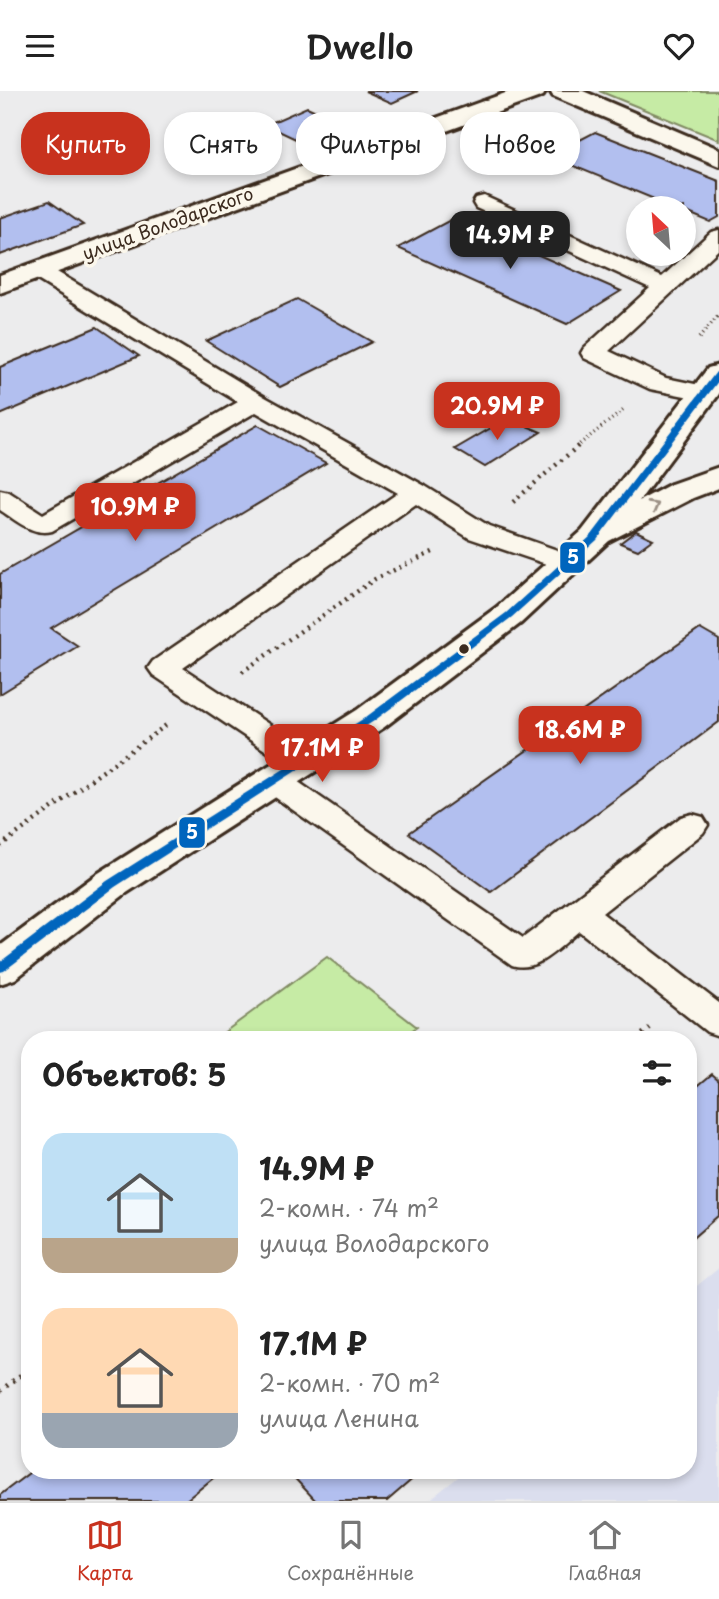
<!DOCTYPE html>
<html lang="ru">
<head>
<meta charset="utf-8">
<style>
  body { margin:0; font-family:"Playpen Sans",sans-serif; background:#f6f6f6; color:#222; height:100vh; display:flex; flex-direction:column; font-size:26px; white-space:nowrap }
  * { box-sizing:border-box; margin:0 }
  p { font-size:23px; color:#767676 }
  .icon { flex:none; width:38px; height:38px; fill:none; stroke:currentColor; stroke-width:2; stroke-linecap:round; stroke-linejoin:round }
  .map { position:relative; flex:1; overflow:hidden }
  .panel { position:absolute; left:21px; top:940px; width:676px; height:448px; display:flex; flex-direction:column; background:#fff; border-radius:28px; box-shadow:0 4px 10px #0003 }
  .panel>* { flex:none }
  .guide { position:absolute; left:21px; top:21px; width:677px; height:63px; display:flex; gap:14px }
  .needle { width:46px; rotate:334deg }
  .controls { position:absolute; left:626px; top:105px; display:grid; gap:14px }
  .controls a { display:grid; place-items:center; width:70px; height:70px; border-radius:50%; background:#fff; box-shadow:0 4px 10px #0003; font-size:35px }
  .price { position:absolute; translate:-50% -60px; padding:0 16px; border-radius:14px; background:#c8321e; color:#fff; font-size:23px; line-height:46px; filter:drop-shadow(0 2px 4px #0008) }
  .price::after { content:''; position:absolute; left:50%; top:42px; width:21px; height:16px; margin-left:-10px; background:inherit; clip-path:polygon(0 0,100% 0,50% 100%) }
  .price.current { background:#222; color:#fff }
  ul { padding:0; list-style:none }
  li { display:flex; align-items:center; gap:21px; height:175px; padding:0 21px }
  li span { display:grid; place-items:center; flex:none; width:196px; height:140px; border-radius:21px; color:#555 }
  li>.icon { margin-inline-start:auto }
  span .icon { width:84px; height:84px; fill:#fffc; stroke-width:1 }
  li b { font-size:30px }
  h2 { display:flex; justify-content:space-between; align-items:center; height:84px; padding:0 21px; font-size:30px }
  .pill { padding:0 24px; border-radius:28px; background:#fff; box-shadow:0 4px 10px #0003; font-size:24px; line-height:63px }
  .pill.current { background:#c8321e; color:#fff }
  header { display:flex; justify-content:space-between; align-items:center; height:91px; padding:0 21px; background:#fff; font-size:32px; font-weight:600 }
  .tabs { display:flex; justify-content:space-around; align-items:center; height:98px; border-top:2px solid #e0e0e0; background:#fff; font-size:19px; color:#767676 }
  .tabs a { display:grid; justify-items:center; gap:4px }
  .tabs .current { color:#c8321e }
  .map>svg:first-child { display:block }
</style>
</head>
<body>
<header><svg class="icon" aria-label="menu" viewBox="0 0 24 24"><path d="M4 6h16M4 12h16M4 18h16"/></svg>Dwello<svg class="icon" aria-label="heart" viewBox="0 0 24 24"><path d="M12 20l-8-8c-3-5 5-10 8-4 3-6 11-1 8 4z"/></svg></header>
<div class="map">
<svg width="719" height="1410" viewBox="0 0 719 1410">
  <rect width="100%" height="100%" fill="#ececed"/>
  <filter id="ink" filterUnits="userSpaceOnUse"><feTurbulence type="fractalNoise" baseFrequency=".0143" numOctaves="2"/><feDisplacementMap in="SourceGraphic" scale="14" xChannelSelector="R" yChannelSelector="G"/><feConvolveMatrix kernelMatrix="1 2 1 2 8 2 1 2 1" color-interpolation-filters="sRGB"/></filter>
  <g filter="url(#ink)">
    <path fill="#dbdeee" d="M719 1177V1410H428L467 1379H688V1202Z"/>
    <path fill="#c6eba5" stroke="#808a62" stroke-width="2" d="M599 0H719V49Z
      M327 866 417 936 399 948H215Z"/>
    <path fill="#b2bfef" stroke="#3b2a1e" stroke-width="2" d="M365 0H418L392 12Z
      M307 16 345 33 304 52 266 34Z
      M240 41 276 63 233 78 198 56Z
      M595 41 719 90V126L710 131 684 120V117H676L549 65Z
      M49 110 83 134 0 164V127Z
      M454 127 621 200 567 233 398 157Z
      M297 208 372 251 280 296 206 250Z
      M97 236 139 265 0 324V276Z
      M508 327 541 341 485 376 455 358Z
      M258 334 326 372 51 537 78 555 0 603V483Z
      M636 440 653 448 638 459 620 452Z
      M700 538 719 549V631L491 801 409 742Z
      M712 983 719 989V1124L688 1151V1003Z
      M33 1379H223L185 1410H0V1404Z
      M287 1379H423L387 1410H316Z"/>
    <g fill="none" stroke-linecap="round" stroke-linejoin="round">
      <defs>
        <path id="service" d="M484 105 662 186 711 141 719 139V158L609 260 666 287 714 297 717 302 714 307 705 309 650 298 584 267 581 262 584 257 650 197 476 117 473 112 476 107Z
          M39 173 47 175 265 306 425 395 489 435 577 466 581 472 577 478 567 480 469 447 416 413 183 577 314 663 318 670 314 677 303 681 292 677 153 584 148 577 153 570 398 402 256 321 52 440C32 445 16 429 0 419V399L9 401 43 423 238 311 31 185 28 180 31 175Z
          M273 678 284 681 523 847 681 726 692 723 703 726 708 734 703 742 602 822 719 912V945L707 941 579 840C559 856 538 882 512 874L262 697 257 689 262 681Z"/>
        <path id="minor" d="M511 0H546L543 5 0 202V184Z
          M550 0H583L719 58V75L553 5Z"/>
        <path id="secondary" d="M719 274V303L639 410 671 393 719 376V397L693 407 609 450 521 532 383 637 125 803 15 888 0 893V855L97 783 357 619 497 516 582 440 708 277Z"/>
      </defs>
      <use href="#service" stroke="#3b2a1e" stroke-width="5"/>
      <use href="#minor" stroke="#3b2a1e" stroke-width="6"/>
      <use href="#secondary" stroke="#3b2a1e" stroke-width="6"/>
      <path stroke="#3b2a1e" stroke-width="3.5" stroke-dasharray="1 3.5" stroke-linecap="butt" d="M699 247 719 224
        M576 356 625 318"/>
      <path stroke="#3b2a1e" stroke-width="4.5" stroke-dasharray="2 5" stroke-linecap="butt" d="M513 411 578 355
        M242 581 375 488 435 460
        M0 755 169 632"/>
      <path stroke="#3b2a1e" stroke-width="5" stroke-dasharray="2 6" stroke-linecap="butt" d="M636 948 652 936
        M0 1300 30 1277"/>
      <use href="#service" fill="#fbf7ec" fill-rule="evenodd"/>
      <use href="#minor" fill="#fbf7ec" fill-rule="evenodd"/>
      <use href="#secondary" fill="#fbf7ec" fill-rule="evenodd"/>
      <defs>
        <path id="bus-1" d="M716 281H719V289L597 449 512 526 374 630 115 796 4 880 0 881V871L107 790 366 626 506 522 591 445Z"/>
      </defs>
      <use href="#bus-1" stroke="#fbf7ec" stroke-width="6"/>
      <use href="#bus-1" fill="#0065bd" fill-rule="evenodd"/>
    </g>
    <defs><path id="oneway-chevron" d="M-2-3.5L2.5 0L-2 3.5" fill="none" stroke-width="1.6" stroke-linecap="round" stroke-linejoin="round" transform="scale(1.75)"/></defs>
    <use stroke="#9b9085" href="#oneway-chevron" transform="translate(654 415) rotate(-29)"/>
  </g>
  <circle fill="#3b2a1e" stroke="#fbf7ec" stroke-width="2.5" cx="464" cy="558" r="6"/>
  <g text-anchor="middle" stroke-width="7" stroke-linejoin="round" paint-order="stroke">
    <g font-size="18" fill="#3b2a1e" stroke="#fbf7ec">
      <text transform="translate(168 133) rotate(-20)" y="6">улица Володарского</text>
    </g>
  </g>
  <g stroke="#fbf7ec" stroke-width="2.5">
    <rect x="559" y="450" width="27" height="33" rx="7" fill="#0065bd"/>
    <rect x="178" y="725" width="28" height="33" rx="7" fill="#0065bd"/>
  </g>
  <g font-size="19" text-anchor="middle" font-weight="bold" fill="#fff">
    <text x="573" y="473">5</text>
    <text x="192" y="748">5</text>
  </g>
</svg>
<div class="controls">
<a><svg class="needle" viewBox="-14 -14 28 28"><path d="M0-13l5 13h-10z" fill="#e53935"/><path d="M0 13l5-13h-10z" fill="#767676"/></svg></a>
</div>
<b class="price current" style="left:510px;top:180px">14.9M ₽</b>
<b class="price" style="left:497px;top:351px">20.9M ₽</b>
<b class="price" style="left:135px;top:452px">10.9M ₽</b>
<b class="price" style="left:580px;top:675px">18.6M ₽</b>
<b class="price" style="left:322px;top:693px">17.1M ₽</b>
<div class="guide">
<a class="pill current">Купить</a>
<a class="pill">Снять</a>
<a class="pill">Фильтры</a>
<a class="pill">Новое</a>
</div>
<section class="panel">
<h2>Объектов: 5<svg class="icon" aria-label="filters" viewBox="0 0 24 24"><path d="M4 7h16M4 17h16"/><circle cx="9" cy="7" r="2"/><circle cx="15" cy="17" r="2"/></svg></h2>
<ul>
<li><span style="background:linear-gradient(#bfe0f5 75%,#b9a48a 0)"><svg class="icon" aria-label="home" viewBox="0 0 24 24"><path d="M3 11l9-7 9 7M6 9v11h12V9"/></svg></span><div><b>14.9M ₽</b><p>2-комн. · 74 m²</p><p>улица Володарского</p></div></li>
<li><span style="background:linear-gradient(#ffd9b3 75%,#9aa5b1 0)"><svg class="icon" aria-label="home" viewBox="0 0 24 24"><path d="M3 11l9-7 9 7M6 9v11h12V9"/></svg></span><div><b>17.1M ₽</b><p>2-комн. · 70 m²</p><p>улица Ленина</p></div></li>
</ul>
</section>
</div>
<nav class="tabs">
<a class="current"><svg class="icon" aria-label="map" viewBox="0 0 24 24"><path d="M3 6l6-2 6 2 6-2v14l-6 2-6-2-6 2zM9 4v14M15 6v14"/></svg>Карта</a>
<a><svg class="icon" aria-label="saved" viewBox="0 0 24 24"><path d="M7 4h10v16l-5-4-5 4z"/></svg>Сохранённые</a>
<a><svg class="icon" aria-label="home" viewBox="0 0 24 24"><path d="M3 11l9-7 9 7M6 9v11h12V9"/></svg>Главная</a>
</nav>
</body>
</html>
